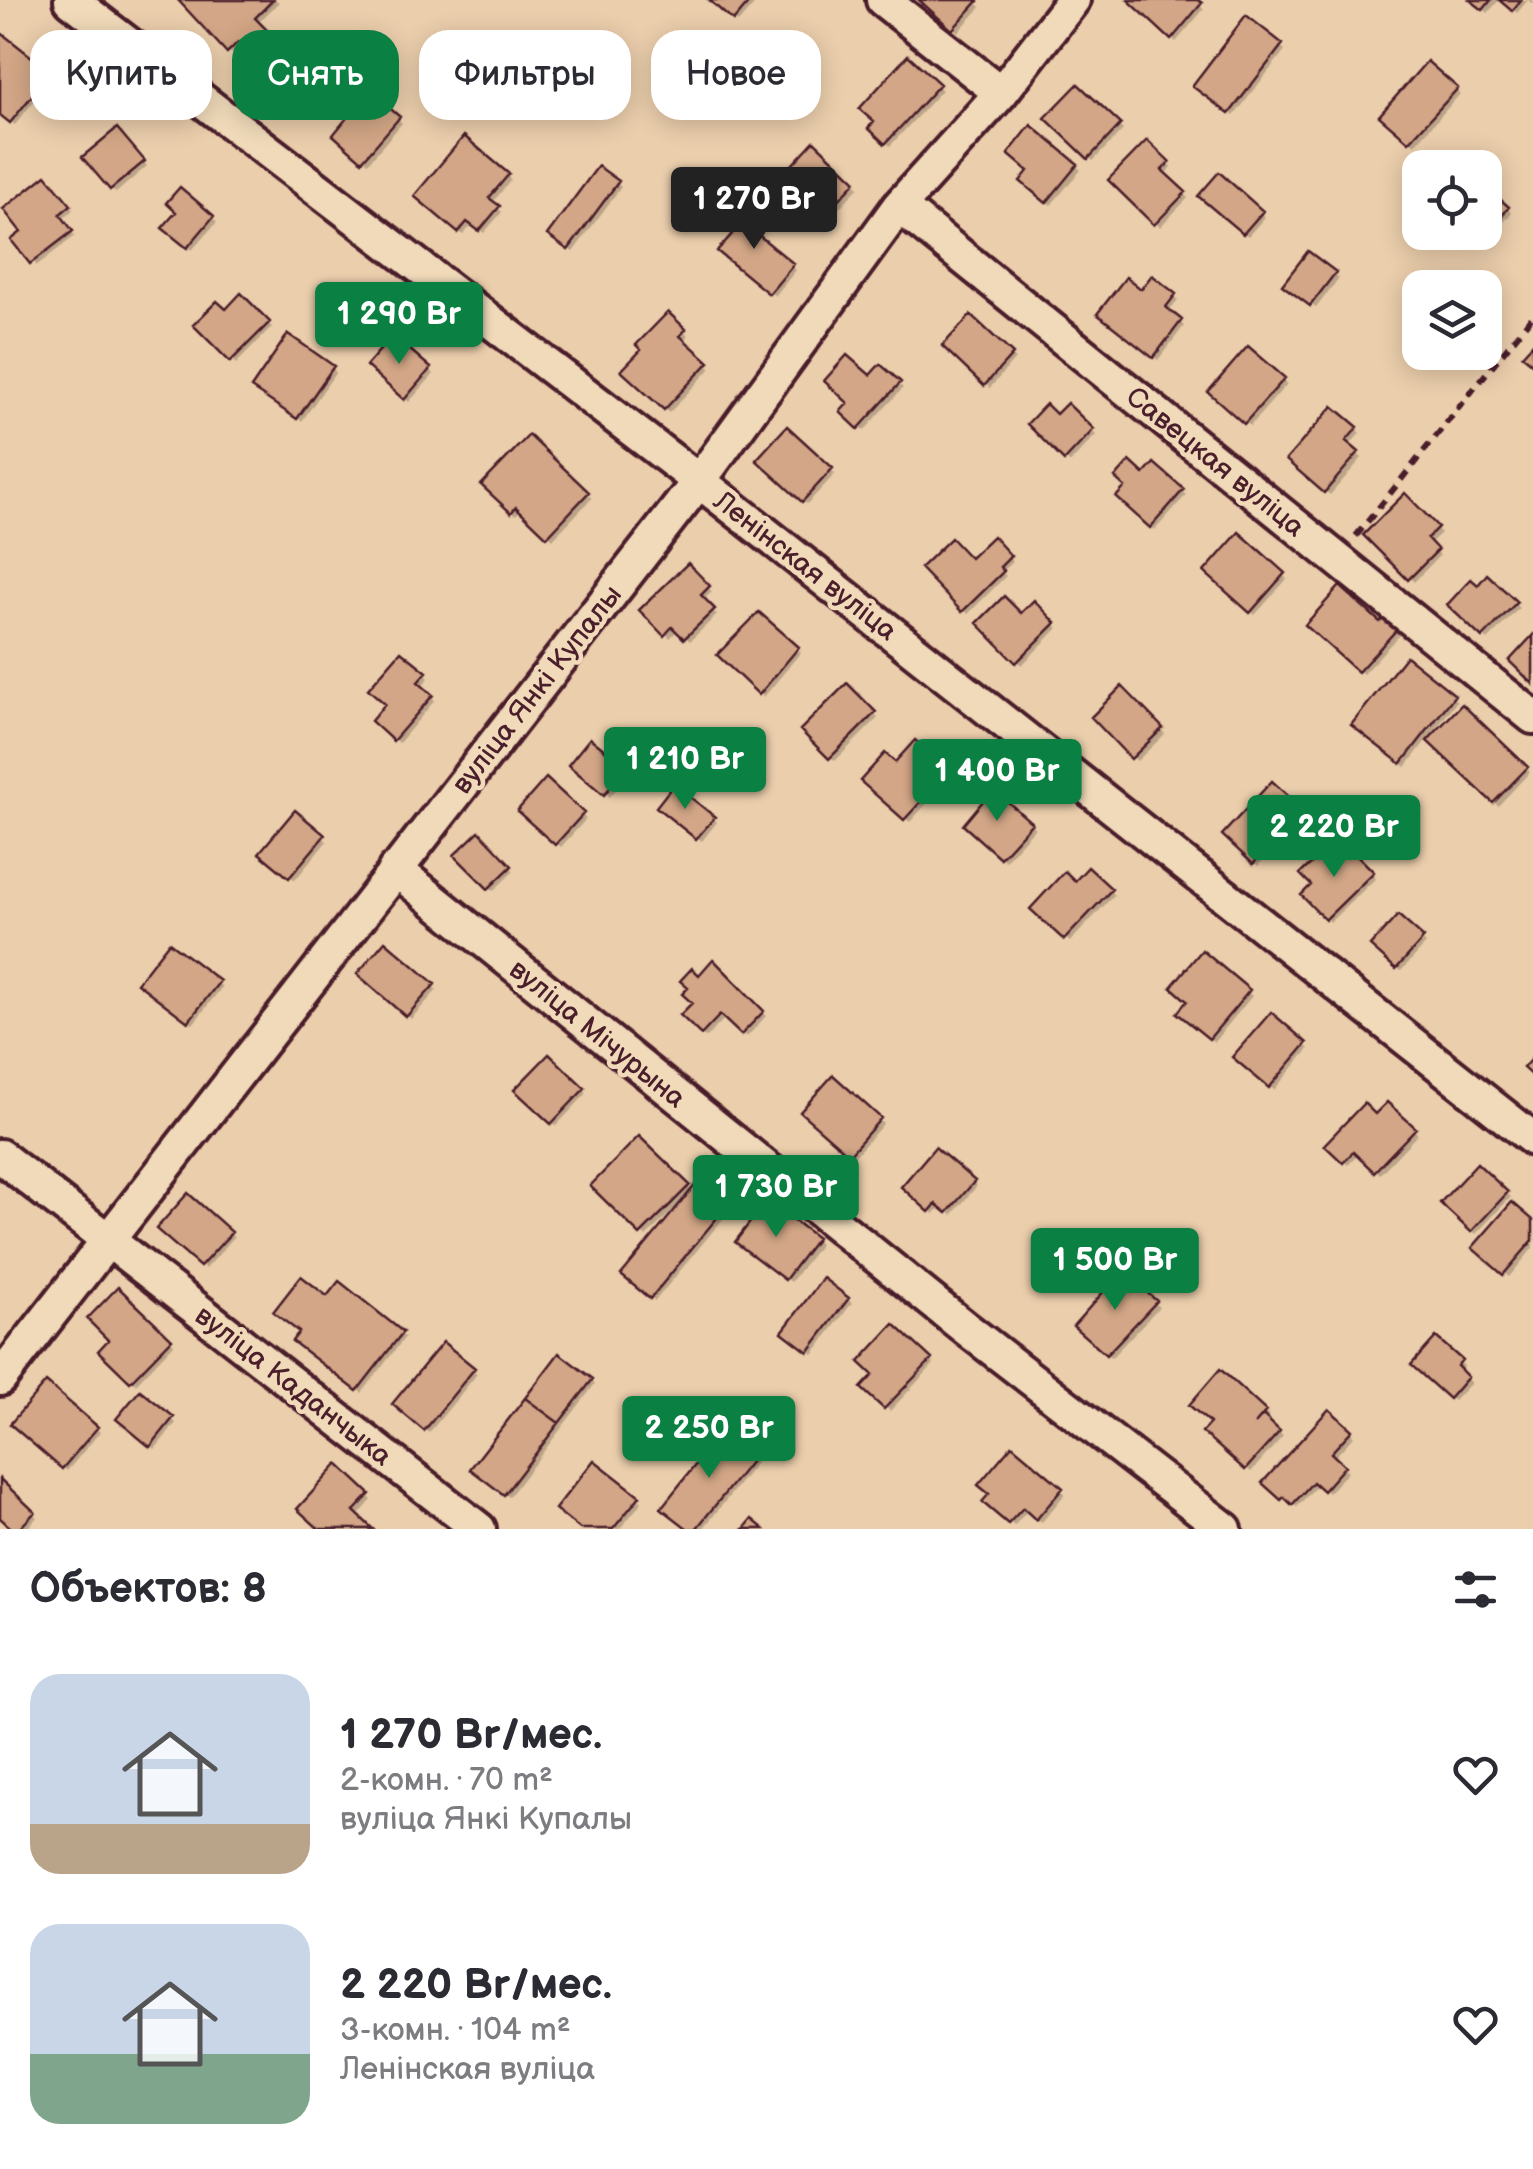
<!DOCTYPE html>
<html lang="ru">
<head>
<meta charset="utf-8">
<style>
  body { margin:0; font-family:"Balsamiq Sans",sans-serif; background:#f2f2f3; color:#2b2b33; height:100vh; display:flex; flex-direction:column; font-size:38px; white-space:nowrap }
  * { box-sizing:border-box; margin:0 }
  p { font-size:32px; color:#7c7c81 }
  .icon { flex:none; width:55px; height:55px; fill:none; stroke:currentColor; stroke-width:2; stroke-linecap:round; stroke-linejoin:round }
  .map { position:relative; height:1529px; overflow:hidden }
  .drawer { display:flex; flex-direction:column; background:#fff; flex:1 }
  .drawer>* { flex:none }
  .top-card { position:absolute; left:30px; top:30px; width:1000px; height:90px; display:flex; gap:20px }
  .fabs { position:absolute; left:1402px; top:150px; display:grid; gap:20px }
  .fabs a { display:grid; place-items:center; width:100px; height:100px; border-radius:20px; background:#fff; box-shadow:0 5px 25px #0003; font-size:50px }
  .price { position:absolute; translate:-50% -85px; padding:0 22px; border-radius:10px; background:#0b8043; color:#fff; font-size:32px; line-height:65px; filter:drop-shadow(0 2px 5px #0008) }
  .price::after { content:''; position:absolute; left:50%; top:60px; width:30px; height:22px; margin-left:-15px; background:inherit; clip-path:polygon(0 0,100% 0,50% 100%) }
  .price.selected { background:#222; color:#fff }
  ul { padding:0; list-style:none }
  li { display:flex; align-items:center; gap:30px; height:250px; padding:0 30px }
  li span { display:grid; place-items:center; flex:none; width:280px; height:200px; border-radius:30px; color:#555 }
  li>.icon { margin-inline-start:auto }
  span .icon { width:120px; height:120px; fill:#fffc; stroke-width:1 }
  li b { font-size:42px }
  h2 { display:flex; justify-content:space-between; align-items:center; height:120px; padding:0 30px; font-size:42px }
  .tag { padding:0 35px; border-radius:30px; background:#fff; box-shadow:0 5px 25px #0003; font-size:35px; line-height:90px }
  .tag.selected { background:#0b8043; color:#fff }
  .map>svg:first-child { display:block }
</style>
</head>
<body>
<div class="map">
<svg width="1533" height="1529" viewBox="0 0 1533 1529">
  <rect width="100%" height="100%" fill="#ebceac"/>
  <filter id="ink" filterUnits="userSpaceOnUse"><feTurbulence type="fractalNoise" baseFrequency=".01" numOctaves="2"/><feDisplacementMap in="SourceGraphic" scale="20" xChannelSelector="R" yChannelSelector="G"/><feConvolveMatrix kernelMatrix="1 2 1 2 8 2 1 2 1" color-interpolation-filters="sRGB"/></filter>
  <g filter="url(#ink)">
    <path fill="#0003" d="M181 0H276L279 2 257 24 269 36 252 52 244 44 233 55Z
      M712 0H758L738 23Z
      M923 0H974L981 7 958 32Z
      M1131 0H1194L1204 9 1176 42Z
      M1473 0H1499L1488 13Z
      M1502 0H1533V4L1528 0 1517 13Z
      M1246 19 1285 50 1234 116 1199 89Z
      M0 35 53 77 15 125 0 113Z
      M908 59 942 90 890 146 871 128Z
      M1428 65 1460 94 1415 145 1382 116Z
      M1078 87 1123 130 1093 161 1049 118Z
      M371 96 402 123 368 163 336 135Z
      M1032 129 1081 170 1051 205 1023 181 1031 171Z
      M117 132 147 166 116 193 86 158Z
      M464 140 511 180 492 203 502 212 484 233 473 224 463 235 417 196Z
      M1147 143 1172 167 1164 175 1188 198 1160 227 1112 180Z
      M814 145 859 187 830 218 785 176Z
      M1219 176 1265 217 1248 236 1202 195Z
      M50 182 73 210 62 219 75 236 36 266 25 232Z
      M617 183 621 187 573 252 554 239Z
      M180 190 217 222 192 250 166 227 179 212Z
      M1485 190 1512 213 1495 232 1485 228Z
      M743 208 766 229 759 239 796 270 775 296 721 251 735 234Z
      M1309 254 1339 278 1316 308 1290 289Z
      M1152 278 1178 300 1168 312 1184 326 1158 360 1104 318 1141 292Z
      M241 297 272 327 236 364 196 325 226 312Z
      M668 316 688 335 683 342 711 368 669 413 625 371Z
      M971 318 1015 359 990 388 945 346Z
      M393 339 434 374 409 402 369 366Z
      M1249 349 1287 384 1250 426 1211 392Z
      M880 367 903 388 864 431 843 412Z
      M332 368 336 372 302 421 258 392Z
      M1067 407 1096 435 1070 463 1030 424 1056 418Z
      M1333 409 1360 433 1349 446 1362 458 1330 495 1289 460Z
      M788 430 835 474 807 504 760 460Z
      M529 438 592 498 553 539 522 509 516 515 485 485Z
      M1154 466 1186 495 1155 530 1119 496Z
      M1405 497 1441 533 1429 544 1440 555 1414 582 1367 535Z
      M1239 536 1287 579 1255 615 1207 572Z
      M993 540 1013 562 1002 572 1006 576 968 614 924 568 970 561Z
      M688 566 712 592 703 600 717 615 690 641 678 630 670 638 643 610Z
      M1487 578 1519 608 1488 640 1450 605Z
      M1034 604 1058 628 1022 665 980 623 1021 617Z
      M759 615 801 652 764 697 721 655Z
      M1386 619 1401 633 1363 674 1308 625 1380 626Z
      M402 654 429 678 420 688 435 700 399 743 374 721 388 704Z
      M1406 660 1457 701 1432 734 1435 736 1462 707 1530 772 1498 806 1428 738 1406 767 1359 729Z
      M847 687 878 718 835 761 804 730Z
      M1122 690 1165 734 1137 761 1094 717Z
      M590 742 629 773 610 797 575 769Z
      M915 744 951 777 910 822 864 781 895 766Z
      M546 782 586 819 561 847 520 810Z
      M1272 785 1314 823 1300 839 1290 830 1258 866 1226 835Z
      M993 792 1035 828 1005 861 967 825Z
      M663 811 713 818 717 822 702 841Z
      M296 813 327 841 295 880 263 852Z
      M479 835 514 871 493 891 458 855Z
      M1346 848 1376 878 1330 922 1304 895Z
      M1088 871 1114 895 1070 942 1034 909 1076 884Z
      M1398 918 1426 944 1401 971 1373 946Z
      M386 945 437 990 411 1019 360 974Z
      M1202 954 1252 996 1214 1042 1184 1017Z
      M713 963 766 1016 747 1037 726 1017 706 1038 683 1015 695 1003 699 978Z
      M218 983 222 987 193 1024 144 986Z
      M1271 1016 1309 1049 1274 1090 1236 1057Z
      M549 1057 587 1093 556 1126 518 1090Z
      M833 1079 883 1124 854 1157 803 1112Z
      M1387 1105 1418 1134 1380 1174 1359 1154 1348 1165 1327 1145Z
      M639 1139 693 1192 711 1170 742 1196 655 1301 624 1275 676 1212 673 1210 646 1237 594 1186Z
      M936 1151 977 1186 952 1215 942 1206 934 1214 904 1187Z
      M1477 1166 1511 1197 1476 1234 1443 1203Z
      M188 1196 234 1237 206 1269 160 1229Z
      M1533 1223V1248L1509 1277 1476 1248Z
      M816 1240 820 1244 791 1282 742 1246Z
      M1122 1275 1159 1307 1111 1358 1076 1326Z
      M118 1291 174 1344 136 1384 101 1351 112 1340Z
      M328 1300 405 1337 362 1393 300 1344Z
      M848 1300 852 1303 813 1354 790 1336Z
      M894 1327 934 1364 890 1411 865 1387 876 1375Z
      M1436 1340 1464 1366 1459 1372 1471 1383 1454 1401 1414 1365Z
      M473 1370 477 1374 429 1433 399 1408Z
      M1220 1373 1269 1416 1265 1421 1283 1436 1251 1472 1205 1432 1213 1423Z
      M591 1380 595 1384 509 1497 477 1472Z
      M47 1385 100 1432 67 1471 13 1424Z
      M1330 1413 1354 1436 1333 1459 1348 1472 1328 1493 1318 1484 1297 1507 1269 1487Z
      M172 1419 176 1423 155 1449 123 1423Z
      M1012 1449 1065 1494 1042 1522 1028 1510 1014 1526 985 1502Z
      M754 1457 758 1460 703 1529H690Z
      M338 1468 372 1500 357 1517 370 1529H322Z
      M0 1483 37 1517 27 1529H15L0 1515Z
      M638 1498 642 1502 620 1529H583Z"/>
    <path fill="#d2a686" stroke="#4a1f2b" stroke-width="2.5" d="M178 0H273L255 18 267 30 247 50 238 42 227 53Z
      M709 0H751L733 21Z
      M919 0H977L978 1 952 30Z
      M1128 0H1198L1202 3 1171 40Z
      M1470 0H1491L1483 10Z
      M1499 0H1521L1512 11Z
      M1246 15 1283 44 1229 114 1192 86Z
      M0 32 51 72 10 123 0 115Z
      M908 55 940 84 885 144 868 128 874 122 859 109Z
      M1427 61 1458 88 1409 142 1379 116Z
      M1078 84 1121 124 1088 159 1045 118Z
      M350 92 362 102 371 92 400 117 362 161 333 135 346 119 335 109Z
      M1031 125 1078 164 1046 203 1020 181 1028 171 1008 154Z
      M117 128 145 161 110 190 82 157Z
      M464 136 509 174 489 198 500 206 479 231 467 222 458 233 414 196Z
      M1147 140 1170 162 1162 170 1186 192 1154 225 1108 180Z
      M814 141 856 181 824 216 782 176Z
      M598 166 619 181 568 250 547 235Z
      M1219 172 1263 211 1243 234 1198 196Z
      M46 175 71 205 60 214 73 231 30 264 11 240 21 232 3 209Z
      M1485 186 1509 207 1490 230 1485 227Z
      M180 187 214 216 187 248 162 228 176 212 166 203Z
      M743 205 764 223 756 233 794 264 769 294 717 251 732 234 724 227Z
      M1308 251 1336 272 1310 306 1282 285Z
      M1152 275 1176 294 1166 307 1182 320 1153 358 1097 314 1126 277 1141 289Z
      M241 293 270 322 230 362 193 325 217 301 226 309Z
      M668 312 686 329 680 336 709 362 664 410 621 371 641 350 636 345Z
      M971 315 1013 354 984 386 942 346Z
      M288 334 334 366 297 419 251 388Z
      M393 335 431 368 404 400 366 366Z
      M1533 343V364L1522 355Z
      M1248 346 1285 378 1244 424 1208 392Z
      M847 355 870 375 880 364 901 382 858 429 840 412 848 403 824 381Z
      M1067 403 1094 429 1064 461 1027 424 1046 404 1056 414Z
      M1333 406 1358 427 1346 441 1359 452 1324 493 1286 460Z
      M787 426 833 468 802 502 756 460Z
      M529 435 589 492 547 537 516 507 511 513 481 485Z
      M1130 461 1144 474 1154 463 1184 489 1150 528 1116 497 1125 487 1115 478Z
      M1405 493 1438 527 1427 538 1438 550 1408 580 1363 535Z
      M1239 532 1285 573 1250 613 1204 572Z
      M993 536 1011 556 1000 567 1004 571 962 612 920 568 951 538 970 558Z
      M688 563 710 586 701 595 715 609 684 639 672 627 664 636 639 610Z
      M1487 574 1517 602 1482 638 1447 605 1471 579 1478 585Z
      M1340 586 1380 622 1386 615 1399 627 1358 672 1305 625Z
      M1004 596 1021 613 1034 600 1056 623 1016 663 977 623Z
      M759 612 799 647 759 695 717 655Z
      M1533 635V684L1509 661Z
      M401 651 427 672 418 682 433 695 393 741 371 721 385 704 368 689Z
      M1406 656 1455 695 1401 764 1351 725Z
      M847 683 876 712 829 759 800 730Z
      M1122 686 1163 728 1131 759 1091 717Z
      M1462 704 1528 767 1493 803 1427 741Z
      M590 738 626 767 604 795 568 765Z
      M915 740 949 771 904 820 860 781 885 753 895 762Z
      M546 778 584 813 555 845 517 811Z
      M1272 781 1312 818 1295 837 1285 828 1253 864 1222 835Z
      M674 784 715 817 696 839 656 807Z
      M993 789 1032 823 1000 858 963 825Z
      M295 810 325 835 289 878 259 853Z
      M479 831 512 866 488 889 454 855Z
      M1346 844 1374 872 1325 920 1301 895 1311 885 1300 874 1321 854 1329 861Z
      M1088 867 1112 889 1064 940 1030 909 1065 871 1075 881Z
      M1398 915 1424 938 1396 969 1370 946Z
      M385 941 435 984 406 1017 357 974Z
      M169 942 220 981 188 1022 137 983Z
      M1202 950 1250 990 1209 1039 1177 1013 1187 1001 1171 987Z
      M713 959 764 1011 741 1035 720 1015 701 1035 680 1015 692 1003 682 994 688 988 680 981 692 968 699 975Z
      M1271 1012 1307 1043 1269 1088 1232 1057Z
      M549 1054 585 1088 551 1124 514 1090Z
      M1533 1057V1077L1523 1068Z
      M833 1075 881 1118 849 1155 800 1112Z
      M1387 1102 1416 1128 1374 1172 1353 1152 1343 1163 1324 1145 1364 1103 1375 1114Z
      M639 1136 690 1185 640 1235 590 1186Z
      M935 1147 975 1181 947 1213 936 1204 929 1212 901 1187Z
      M1477 1163 1508 1192 1471 1232 1440 1203Z
      M711 1166 740 1190 650 1299 621 1275Z
      M188 1193 232 1232 200 1267 156 1229Z
      M767 1200 817 1238 785 1280 735 1242Z
      M1512 1202 1533 1220V1240L1503 1275 1472 1248Z
      M1122 1271 1157 1301 1106 1355 1073 1326Z
      M301 1276 327 1296 339 1281 403 1332 357 1391 292 1341 299 1332 273 1312Z
      M823 1278 849 1298 808 1352 782 1332Z
      M118 1287 172 1339 130 1382 98 1351 108 1340 87 1319Z
      M894 1324 932 1359 884 1409 861 1388 873 1375 859 1362Z
      M1436 1337 1462 1360 1457 1366 1468 1377 1449 1399 1411 1365Z
      M443 1342 475 1368 424 1431 392 1404Z
      M559 1353 593 1379 559 1423 525 1398Z
      M1220 1369 1266 1411 1255 1424 1263 1415 1280 1431 1245 1470 1202 1432 1210 1423 1189 1405Z
      M46 1382 98 1427 62 1469 10 1424Z
      M140 1390 174 1417 150 1447 116 1419Z
      M525 1398 559 1423 504 1495 470 1469Z
      M1329 1409 1352 1430 1331 1453 1345 1466 1323 1491 1313 1482 1292 1505 1284 1497 1281 1500 1262 1483Z
      M724 1429 756 1455 696 1529H688L661 1508Z
      M1012 1445 1063 1488 1036 1520 1023 1508 1008 1524 982 1502 989 1494 978 1485Z
      M594 1460 640 1496 613 1529H580L555 1509Z
      M338 1464 370 1494 354 1511 373 1529H319L297 1509Z
      M0 1479 35 1512 19 1529H12L0 1518Z
      M752 1519 764 1529H744Z"/>
    <g fill="none" stroke-linecap="round" stroke-linejoin="round">
      <defs>
        <path id="minor" d="M71 0 699 481 1533 1139
          M883 0 1001 93
          M899 206 1533 717
          M395 869 964 1327 1225 1529
          M0 1156 479 1529
          M0 1379 699 481 899 206 1001 93 1073 0"/>
      </defs>
      <use href="#minor" stroke="#4a1f2b" stroke-width="40"/>
      <path stroke="#4a1f2b" stroke-width="6" stroke-dasharray="10 8" stroke-linecap="butt" d="M1356 536 1533 315"/>
      <use href="#minor" stroke="#f0dab9" stroke-width="32"/>
    </g>
  </g>
  <g text-anchor="middle" stroke-width="9" stroke-linejoin="round" paint-order="stroke">
    <g font-size="28" fill="#4a1f2b" stroke="#f0dab9">
      <text transform="translate(1216 461) rotate(39)" y="10">Савецкая вуліца</text>
      <text transform="translate(806 565) rotate(38)" y="10">Ленінская вуліца</text>
      <text transform="translate(536 689) rotate(-52)" y="10">вуліца Янкі Купалы</text>
      <text transform="translate(598 1033) rotate(39)" y="10">вуліца Мічурына</text>
      <text transform="translate(294 1385) rotate(38)" y="10">вуліца Каданчыка</text>
    </g>
  </g>
</svg>
<div class="fabs">
<a><svg class="icon" aria-label="locate" viewBox="0 0 24 24"><circle cx="12" cy="12" r="6"/><path d="M12 2v4M12 18v4M2 12h4M18 12h4"/></svg></a>
<a><svg class="icon" aria-label="layers" viewBox="0 0 24 24"><path d="M12 4l9 5-9 5-9-5zM3 14l9 5 9-5"/></svg></a>
</div>
<b class="price selected" style="left:754px;top:252px">1 270 Br</b>
<b class="price" style="left:399px;top:367px">1 290 Br</b>
<b class="price" style="left:685px;top:812px">1 210 Br</b>
<b class="price" style="left:997px;top:824px">1 400 Br</b>
<b class="price" style="left:1334px;top:880px">2 220 Br</b>
<b class="price" style="left:776px;top:1240px">1 730 Br</b>
<b class="price" style="left:1115px;top:1313px">1 500 Br</b>
<b class="price" style="left:709px;top:1481px">2 250 Br</b>
<div class="top-card">
<a class="tag">Купить</a>
<a class="tag selected">Снять</a>
<a class="tag">Фильтры</a>
<a class="tag">Новое</a>
</div>
</div>
<section class="drawer">
<h2>Объектов: 8<svg class="icon" aria-label="filters" viewBox="0 0 24 24"><path d="M4 7h16M4 17h16"/><circle cx="9" cy="7" r="2"/><circle cx="15" cy="17" r="2"/></svg></h2>
<ul>
<li><span style="background:linear-gradient(#c9d6e8 75%,#b9a48a 0)"><svg class="icon" aria-label="home" viewBox="0 0 24 24"><path d="M3 11l9-7 9 7M6 9v11h12V9"/></svg></span><div><b>1 270 Br/мес.</b><p>2-комн. · 70 m²</p><p>вуліца Янкі Купалы</p></div><svg class="icon" aria-label="heart" viewBox="0 0 24 24"><path d="M12 20l-8-8c-3-5 5-10 8-4 3-6 11-1 8 4z"/></svg></li>
<li><span style="background:linear-gradient(#c9d6e8 65%,#7fa58c 0)"><svg class="icon" aria-label="home" viewBox="0 0 24 24"><path d="M3 11l9-7 9 7M6 9v11h12V9"/></svg></span><div><b>2 220 Br/мес.</b><p>3-комн. · 104 m²</p><p>Ленінская вуліца</p></div><svg class="icon" aria-label="heart" viewBox="0 0 24 24"><path d="M12 20l-8-8c-3-5 5-10 8-4 3-6 11-1 8 4z"/></svg></li>
</ul>
</section>
</body>
</html>
